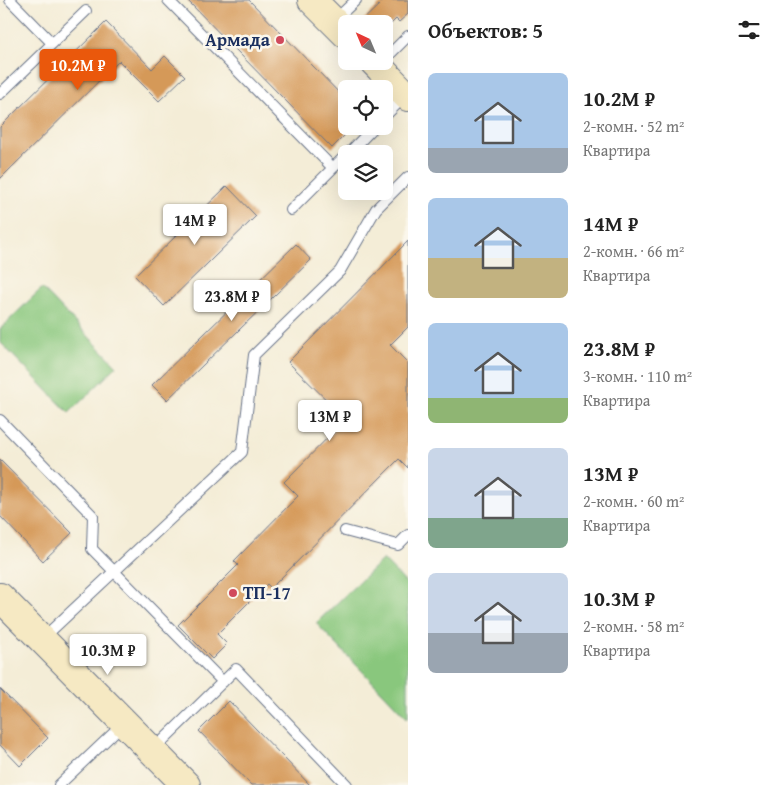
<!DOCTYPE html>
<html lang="ru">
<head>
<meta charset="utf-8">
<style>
  body { margin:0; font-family:"Gentium Book Plus",serif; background:#f6f6f6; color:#222; height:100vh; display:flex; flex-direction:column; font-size:19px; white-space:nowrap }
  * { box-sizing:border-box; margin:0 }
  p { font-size:16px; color:#767676 }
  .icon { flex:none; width:28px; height:28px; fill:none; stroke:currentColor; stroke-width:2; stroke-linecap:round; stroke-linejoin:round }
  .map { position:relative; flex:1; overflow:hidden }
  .sheet { display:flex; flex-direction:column; background:#fff; width:375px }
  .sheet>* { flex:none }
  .needle { width:32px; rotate:316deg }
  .buttons { position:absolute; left:338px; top:15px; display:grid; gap:10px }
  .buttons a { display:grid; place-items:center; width:55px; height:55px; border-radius:8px; background:#fff; box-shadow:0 5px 20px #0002; font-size:25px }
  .price { position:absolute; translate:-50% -42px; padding:0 11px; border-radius:5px; background:#fff; color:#222; font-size:16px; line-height:32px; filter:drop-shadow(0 1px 2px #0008) }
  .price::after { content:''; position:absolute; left:50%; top:30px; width:15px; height:11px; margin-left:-8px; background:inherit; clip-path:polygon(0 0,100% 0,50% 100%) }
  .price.active { background:#ea580c; color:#fff }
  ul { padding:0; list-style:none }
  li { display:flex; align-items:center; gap:15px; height:125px; padding:0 20px }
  li span { display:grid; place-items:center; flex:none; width:140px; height:100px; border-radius:8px; color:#555 }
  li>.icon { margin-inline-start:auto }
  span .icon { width:60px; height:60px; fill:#fffc; stroke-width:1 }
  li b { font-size:21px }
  h2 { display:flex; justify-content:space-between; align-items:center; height:60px; padding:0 20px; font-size:21px }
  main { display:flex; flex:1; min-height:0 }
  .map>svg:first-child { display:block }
</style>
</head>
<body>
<main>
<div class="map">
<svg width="408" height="785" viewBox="0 0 408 785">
  <rect width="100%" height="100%" fill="#fbf7ec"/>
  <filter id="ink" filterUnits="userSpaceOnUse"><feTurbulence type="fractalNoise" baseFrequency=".02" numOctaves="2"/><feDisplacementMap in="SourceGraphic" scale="10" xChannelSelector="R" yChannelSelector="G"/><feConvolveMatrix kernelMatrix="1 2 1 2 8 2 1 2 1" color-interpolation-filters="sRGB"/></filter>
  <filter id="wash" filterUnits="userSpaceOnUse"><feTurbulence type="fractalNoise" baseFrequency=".0096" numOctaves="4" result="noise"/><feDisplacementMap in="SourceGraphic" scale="20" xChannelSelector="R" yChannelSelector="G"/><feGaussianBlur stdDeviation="1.12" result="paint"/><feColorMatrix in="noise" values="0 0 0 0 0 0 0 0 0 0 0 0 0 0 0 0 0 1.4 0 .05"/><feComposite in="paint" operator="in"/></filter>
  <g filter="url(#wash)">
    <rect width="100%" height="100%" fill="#f4edd7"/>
    <path fill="#89c77d" stroke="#527b6e" d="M42 288 117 366 69 413 0 342V329Z
      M383 559 408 585V719L316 623Z"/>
    <g id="blocks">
      <path fill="#d59959" d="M187 0H249L346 100V134L332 148Z
        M378 0H408V14L399 22 396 19 391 24H359L381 3Z
        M106 22 152 69 165 56 185 76 159 101 119 61 0 179V127Z
        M227 186 256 216 164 306 135 276Z
        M408 241V327L390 345 408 363V468L399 459 271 588 267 584 217 634 227 644 212 659 178 625 238 565 234 561 298 496 284 482 346 419 288 362Z
        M296 244 311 260 167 400 152 385Z
        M0 460 72 533 43 561 0 516Z
        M0 689 48 738 20 766 0 745Z
        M229 701 310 785H251L199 731Z"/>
    </g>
  </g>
  <g filter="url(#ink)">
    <use href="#blocks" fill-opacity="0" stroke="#677288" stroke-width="1"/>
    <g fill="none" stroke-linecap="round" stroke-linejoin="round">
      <defs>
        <path id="lane" d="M10 0 52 43
          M168 0 333 168 346 155
          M334 21 356 0
          M384 60 408 36
          M0 94 86 11
          M384 117 406 95
          M348 154 375 126
          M291 210 333 168
          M0 420 93 516 92 549 223 682
          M345 531 398 545 408 535
          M42 639 242 452 254 355 340 271 376 209 408 177
          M153 750 236 669 347 785
          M59 785 123 724"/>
        <path id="secondary" d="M312 0 346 34
          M373 61 408 97
          M0 597 186 785"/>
      </defs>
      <use href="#lane" stroke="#677288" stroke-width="12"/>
      <use href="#secondary" stroke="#677288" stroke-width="30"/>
      <use href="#lane" stroke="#fff" stroke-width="10"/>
      <use href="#secondary" stroke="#f6e9c3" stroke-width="28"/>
    </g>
  </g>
  <g fill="#d1495b" stroke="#fbf7ec" stroke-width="2">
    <circle cx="280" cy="40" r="5"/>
    <circle cx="233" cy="593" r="5"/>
  </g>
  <g text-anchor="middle" stroke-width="5" stroke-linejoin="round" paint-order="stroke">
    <g font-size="18" font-weight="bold" fill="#1b2f5e" stroke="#fbf7ec" text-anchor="end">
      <text x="270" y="46">Армада</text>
      <text x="243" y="599" text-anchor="start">ТП-17</text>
    </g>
  </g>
</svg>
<div class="buttons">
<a><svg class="needle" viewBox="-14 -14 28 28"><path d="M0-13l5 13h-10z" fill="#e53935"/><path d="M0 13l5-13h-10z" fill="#767676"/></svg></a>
<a><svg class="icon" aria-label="locate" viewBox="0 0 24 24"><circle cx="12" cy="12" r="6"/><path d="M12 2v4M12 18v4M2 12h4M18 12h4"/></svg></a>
<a><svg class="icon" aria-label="layers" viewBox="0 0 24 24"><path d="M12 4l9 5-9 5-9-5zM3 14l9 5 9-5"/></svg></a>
</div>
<b class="price active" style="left:78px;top:91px">10.2M ₽</b>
<b class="price" style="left:195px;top:246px">14M ₽</b>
<b class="price" style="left:232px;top:322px">23.8M ₽</b>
<b class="price" style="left:330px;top:442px">13M ₽</b>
<b class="price" style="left:108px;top:676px">10.3M ₽</b>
</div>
<section class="sheet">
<h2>Объектов: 5<svg class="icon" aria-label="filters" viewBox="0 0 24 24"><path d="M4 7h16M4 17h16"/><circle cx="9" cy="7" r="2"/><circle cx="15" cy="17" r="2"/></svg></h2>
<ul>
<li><span style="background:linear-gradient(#a9c7e8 75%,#9aa5b1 0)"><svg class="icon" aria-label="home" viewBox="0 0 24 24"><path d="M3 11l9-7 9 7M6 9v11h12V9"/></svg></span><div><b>10.2M ₽</b><p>2-комн. · 52 m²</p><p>Квартира</p></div></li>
<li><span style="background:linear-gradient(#a9c7e8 60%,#c2b280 0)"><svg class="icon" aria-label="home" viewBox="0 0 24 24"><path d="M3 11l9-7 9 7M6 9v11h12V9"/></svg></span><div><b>14M ₽</b><p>2-комн. · 66 m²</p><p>Квартира</p></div></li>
<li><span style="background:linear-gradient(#a9c7e8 75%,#8fb573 0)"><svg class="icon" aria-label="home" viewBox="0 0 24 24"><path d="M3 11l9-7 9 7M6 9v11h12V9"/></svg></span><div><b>23.8M ₽</b><p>3-комн. · 110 m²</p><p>Квартира</p></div></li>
<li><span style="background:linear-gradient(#c9d6e8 70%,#7fa58c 0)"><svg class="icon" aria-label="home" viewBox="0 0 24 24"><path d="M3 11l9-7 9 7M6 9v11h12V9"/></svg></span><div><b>13M ₽</b><p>2-комн. · 60 m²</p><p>Квартира</p></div></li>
<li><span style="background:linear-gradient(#c9d6e8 60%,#9aa5b1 0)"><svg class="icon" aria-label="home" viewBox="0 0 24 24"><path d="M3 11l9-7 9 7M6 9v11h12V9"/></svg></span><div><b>10.3M ₽</b><p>2-комн. · 58 m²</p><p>Квартира</p></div></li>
</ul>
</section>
</main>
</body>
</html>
